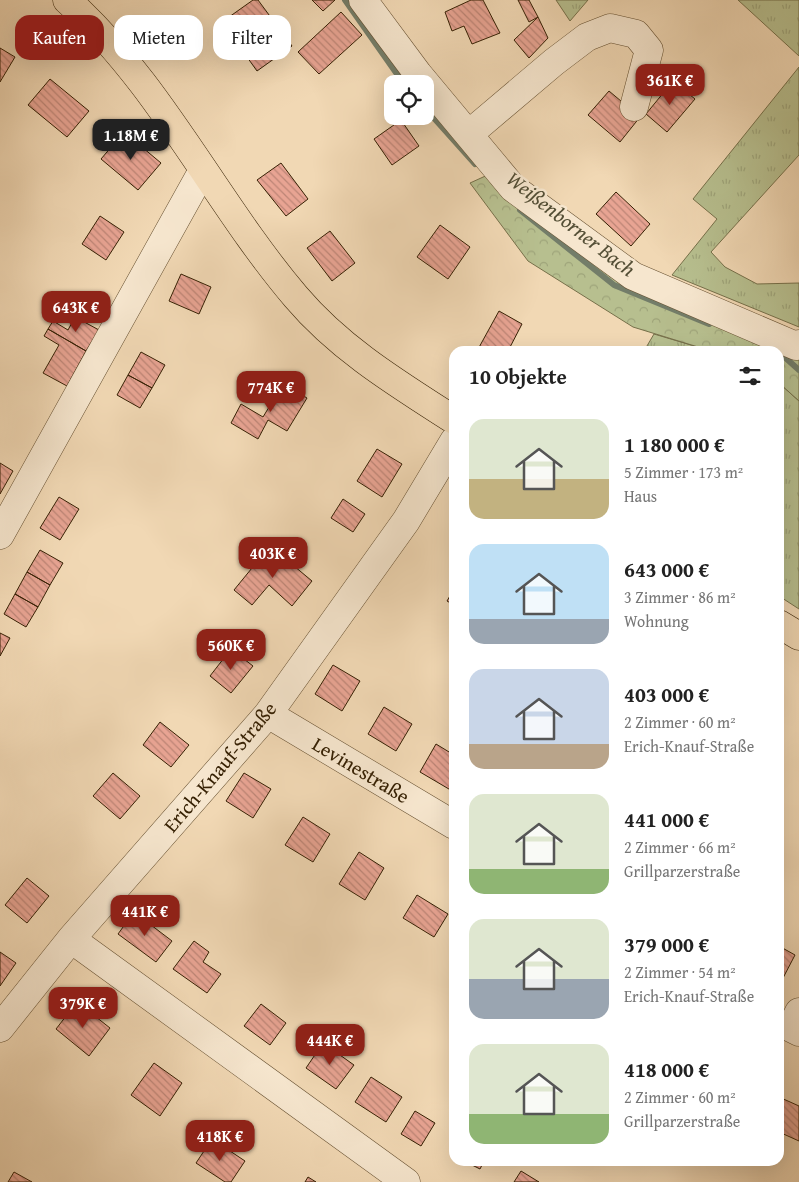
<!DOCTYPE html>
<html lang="de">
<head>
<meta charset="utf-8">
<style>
  body { margin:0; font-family:"Gentium Book Plus",serif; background:#f6f6f6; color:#222; height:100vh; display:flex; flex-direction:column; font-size:19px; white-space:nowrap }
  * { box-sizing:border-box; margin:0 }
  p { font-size:16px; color:#767676 }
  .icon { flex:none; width:28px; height:28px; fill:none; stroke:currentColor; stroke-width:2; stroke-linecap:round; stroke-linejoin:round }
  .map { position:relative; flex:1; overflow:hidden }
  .details { position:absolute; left:449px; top:346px; width:335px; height:820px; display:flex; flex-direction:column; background:#fff; border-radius:15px; box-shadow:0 5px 20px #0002 }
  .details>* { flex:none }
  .top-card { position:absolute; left:15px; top:15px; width:359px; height:45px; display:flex; gap:10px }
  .tools { position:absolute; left:384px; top:75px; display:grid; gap:10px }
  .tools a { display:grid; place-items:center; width:50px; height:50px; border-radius:10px; background:#fff; box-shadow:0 5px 20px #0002; font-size:25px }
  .price { position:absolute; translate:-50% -42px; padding:0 11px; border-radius:10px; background:#8f2418; color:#fff; font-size:16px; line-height:32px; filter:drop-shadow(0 1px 2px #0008) }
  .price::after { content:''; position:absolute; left:50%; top:30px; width:15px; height:11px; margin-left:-8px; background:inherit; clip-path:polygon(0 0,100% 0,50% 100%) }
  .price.on { background:#222; color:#fff }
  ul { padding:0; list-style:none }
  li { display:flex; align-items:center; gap:15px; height:125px; padding:0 20px }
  li span { display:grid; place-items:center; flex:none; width:140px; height:100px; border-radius:15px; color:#555 }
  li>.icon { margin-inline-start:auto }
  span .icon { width:60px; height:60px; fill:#fffc; stroke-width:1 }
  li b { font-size:21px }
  h2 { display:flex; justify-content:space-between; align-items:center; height:60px; padding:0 20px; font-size:21px }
  .chip { padding:0 18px; border-radius:15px; background:#fff; box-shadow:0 5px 20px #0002; font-size:18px; line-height:45px }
  .chip.on { background:#8f2418; color:#fff }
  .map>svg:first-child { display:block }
</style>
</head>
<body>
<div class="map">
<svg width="799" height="1182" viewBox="0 0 799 1182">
  <defs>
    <pattern id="grass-tufts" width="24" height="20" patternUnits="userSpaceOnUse" patternTransform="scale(1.25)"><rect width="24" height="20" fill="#b7bf8f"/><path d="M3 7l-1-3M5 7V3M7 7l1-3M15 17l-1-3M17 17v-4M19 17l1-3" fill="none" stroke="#9ea47a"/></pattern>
    <pattern id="forest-crowns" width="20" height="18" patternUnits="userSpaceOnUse" patternTransform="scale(1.25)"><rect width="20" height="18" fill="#b7bf8f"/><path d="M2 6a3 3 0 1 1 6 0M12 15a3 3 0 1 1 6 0" fill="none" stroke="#9ea47a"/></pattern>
    <pattern id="building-back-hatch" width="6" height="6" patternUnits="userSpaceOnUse" patternTransform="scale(1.25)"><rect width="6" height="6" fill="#e8a493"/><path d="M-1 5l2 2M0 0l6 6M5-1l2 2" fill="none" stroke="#bd8576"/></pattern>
  </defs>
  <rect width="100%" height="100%" fill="#f1d8b4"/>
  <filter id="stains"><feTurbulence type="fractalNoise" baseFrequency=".004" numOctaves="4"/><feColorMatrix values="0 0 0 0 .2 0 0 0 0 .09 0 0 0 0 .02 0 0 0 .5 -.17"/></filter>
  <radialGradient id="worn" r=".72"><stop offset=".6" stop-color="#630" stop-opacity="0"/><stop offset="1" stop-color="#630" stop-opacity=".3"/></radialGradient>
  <path fill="url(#grass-tufts)" stroke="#76704a" d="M556 0H588L570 21Z
    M738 0H799V56Z
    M799 67V155L711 252 725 267 757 284 799 283V327L672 275 717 219 693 199Z
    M654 334 711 351H644Z
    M779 383 799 401V609L779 596Z"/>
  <path fill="url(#forest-crowns)" stroke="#76704a" d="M492 173 519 200 791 353 799 360V401L779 383V351H711L633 327 528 261 470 183Z"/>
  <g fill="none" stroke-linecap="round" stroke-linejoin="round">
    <path stroke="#737d69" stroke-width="6" d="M345 0 404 84
      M425 108 475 164
      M520 210 614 285 709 324
      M779 352 799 370"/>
  </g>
  <path fill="url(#building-back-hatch)" stroke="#362104" d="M253 0H258L292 46 257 71 222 22Z
    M312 0H335L323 11Z
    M471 0H483L500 33 472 44 464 26 452 31 445 12Z
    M518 0H529L538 17 529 22Z
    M341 12 362 35 319 74 298 52Z
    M538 17 548 38 529 58 514 40Z
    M0 48 15 57 0 82Z
    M50 79 89 111 67 137 28 105Z
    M673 81 695 99 667 132 646 114Z
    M609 91 640 117 620 142 588 115Z
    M401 120 419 146 392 165 374 139Z
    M124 132 161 163 138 190 101 159Z
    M281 163 308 199 286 216 257 180Z
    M616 192 650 224 631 246 596 214Z
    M100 216 124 232 106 260 82 244Z
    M440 225 470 247 448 279 417 257Z
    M330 231 355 263 332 281 307 248Z
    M181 274 211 287 199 314 169 301Z
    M499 311 522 324 508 351H477Z
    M75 317 99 330 86 351 48 329 53 321 68 330Z
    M48 329 86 351 67 386 43 373 59 345 44 336Z
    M141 352 165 365 152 388 128 375Z
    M128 375 152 388 140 408 117 395Z
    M283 384 307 398 287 431 268 420 258 439 231 423 241 404 263 417Z
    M377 449 402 464 382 497 357 481Z
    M0 463 13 471 0 494Z
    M59 497 79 509 60 540 40 528Z
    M343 499 365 514 353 532 331 518Z
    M270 546 312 581 292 606 269 585 252 605 234 590Z
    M40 550 63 563 50 585 27 572Z
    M27 572 50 585 38 607 15 594Z
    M454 589V605L447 601Z
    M15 594 38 607 26 627 4 614Z
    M0 633 10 638 0 656Z
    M231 649 253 666 231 693 210 676Z
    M333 665 360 681 342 711 315 694Z
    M384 707 412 724 396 751 368 734Z
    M160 722 189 745 171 767 143 745Z
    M436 744 454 755V792L420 772Z
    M113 773 140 796 120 819 93 796Z
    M244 773 271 789 253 818 226 801Z
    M303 817 330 834 313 862 285 845Z
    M359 852 384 868 365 900 339 884Z
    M27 878 49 896 27 923 5 905Z
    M417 895 448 914 434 937 403 918Z
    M134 912 172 941 156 962 118 934Z
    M194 941 209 952 203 962 221 974 207 993 173 969Z
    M779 946 795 955 782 980 779 979Z
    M0 952 16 963 0 986Z
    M77 1002 110 1028 89 1056 56 1029Z
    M261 1004 286 1023 270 1045 244 1026Z
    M323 1043 354 1065 336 1089 306 1068Z
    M154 1063 182 1083 160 1116 131 1095Z
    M371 1077 402 1097 386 1122 355 1102Z
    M779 1097 799 1106V1141L779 1132Z
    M415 1111 435 1123 421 1146 401 1134Z
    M212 1139 245 1161 231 1182H225L196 1163Z
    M464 1161H484L480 1169Z
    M521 1171 539 1182H514Z
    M14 1172 32 1182H8Z
    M308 1177 316 1182H305Z"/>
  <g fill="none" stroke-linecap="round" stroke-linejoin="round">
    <defs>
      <path id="minor" d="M363 0 418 74 513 188 633 276 796 346 799 344
        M469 134 554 62 587 37 610 28 636 34 649 50 634 107
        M0 535 203 170
        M268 714 454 825
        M71 939 406 1182
        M799 1012 791 1028 799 1032
        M0 1028 71 939 268 714 406 521 454 441"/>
      <path id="major" d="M67 0C161 84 215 202 296 297 340 349 398 384 454 420
        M779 624 799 636"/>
    </defs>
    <use href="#minor" stroke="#654f30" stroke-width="29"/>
    <use href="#major" stroke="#362104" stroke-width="29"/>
    <use href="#minor" stroke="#f6e6ce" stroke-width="28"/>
    <use href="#major" stroke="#f1d8b4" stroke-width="28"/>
  </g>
  <g text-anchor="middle" stroke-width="5" stroke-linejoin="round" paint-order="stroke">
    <g font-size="20" fill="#362104" stroke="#f6e6ce">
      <text transform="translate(220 767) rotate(-50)" y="7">Erich-Knauf-Straße</text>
      <text transform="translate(361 770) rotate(31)" y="7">Levinestraße</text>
    </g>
    <g font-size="21" font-style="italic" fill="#544f36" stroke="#f6e6ce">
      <text transform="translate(571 224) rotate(38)" y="7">Weißenborner Bach</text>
    </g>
  </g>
  <rect width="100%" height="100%" filter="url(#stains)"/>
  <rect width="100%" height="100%" fill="url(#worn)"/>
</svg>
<div class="tools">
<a><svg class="icon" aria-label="locate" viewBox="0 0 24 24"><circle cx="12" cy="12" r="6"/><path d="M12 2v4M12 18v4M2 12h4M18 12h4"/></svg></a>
</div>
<b class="price" style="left:670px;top:106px">361K €</b>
<b class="price on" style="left:131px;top:161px">1.18M €</b>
<b class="price" style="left:76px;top:333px">643K €</b>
<b class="price" style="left:271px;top:413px">774K €</b>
<b class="price" style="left:273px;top:579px">403K €</b>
<b class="price" style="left:231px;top:671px">560K €</b>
<b class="price" style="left:145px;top:937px">441K €</b>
<b class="price" style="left:83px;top:1029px">379K €</b>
<b class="price" style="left:330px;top:1066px">444K €</b>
<b class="price" style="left:220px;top:1162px">418K €</b>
<div class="top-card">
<a class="chip on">Kaufen</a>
<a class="chip">Mieten</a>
<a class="chip">Filter</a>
</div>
<section class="details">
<h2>10 Objekte<svg class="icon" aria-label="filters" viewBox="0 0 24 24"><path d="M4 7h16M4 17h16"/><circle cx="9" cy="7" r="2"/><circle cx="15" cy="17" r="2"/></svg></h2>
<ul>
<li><span style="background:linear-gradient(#dfe7d0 60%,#c2b280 0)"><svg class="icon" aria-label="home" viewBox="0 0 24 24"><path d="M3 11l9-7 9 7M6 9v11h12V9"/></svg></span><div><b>1 180 000 €</b><p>5 Zimmer · 173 m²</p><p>Haus</p></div></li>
<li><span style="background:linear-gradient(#bfe0f5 75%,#9aa5b1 0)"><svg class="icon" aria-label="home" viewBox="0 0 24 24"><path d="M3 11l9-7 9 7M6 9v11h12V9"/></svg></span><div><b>643 000 €</b><p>3 Zimmer · 86 m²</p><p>Wohnung</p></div></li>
<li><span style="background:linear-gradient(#c9d6e8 75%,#b9a48a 0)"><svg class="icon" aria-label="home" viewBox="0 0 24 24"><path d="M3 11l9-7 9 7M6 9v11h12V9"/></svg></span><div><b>403 000 €</b><p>2 Zimmer · 60 m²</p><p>Erich-Knauf-Straße</p></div></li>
<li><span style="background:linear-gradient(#dfe7d0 75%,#8fb573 0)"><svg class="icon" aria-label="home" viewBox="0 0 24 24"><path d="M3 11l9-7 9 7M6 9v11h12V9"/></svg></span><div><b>441 000 €</b><p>2 Zimmer · 66 m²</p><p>Grillparzerstraße</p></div></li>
<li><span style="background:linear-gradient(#dfe7d0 60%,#9aa5b1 0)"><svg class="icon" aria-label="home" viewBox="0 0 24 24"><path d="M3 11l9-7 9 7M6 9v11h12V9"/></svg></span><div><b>379 000 €</b><p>2 Zimmer · 54 m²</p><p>Erich-Knauf-Straße</p></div></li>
<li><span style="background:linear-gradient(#dfe7d0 70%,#8fb573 0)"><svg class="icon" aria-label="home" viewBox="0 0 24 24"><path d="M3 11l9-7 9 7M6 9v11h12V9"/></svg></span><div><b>418 000 €</b><p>2 Zimmer · 60 m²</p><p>Grillparzerstraße</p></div></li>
</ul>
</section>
</div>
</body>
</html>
